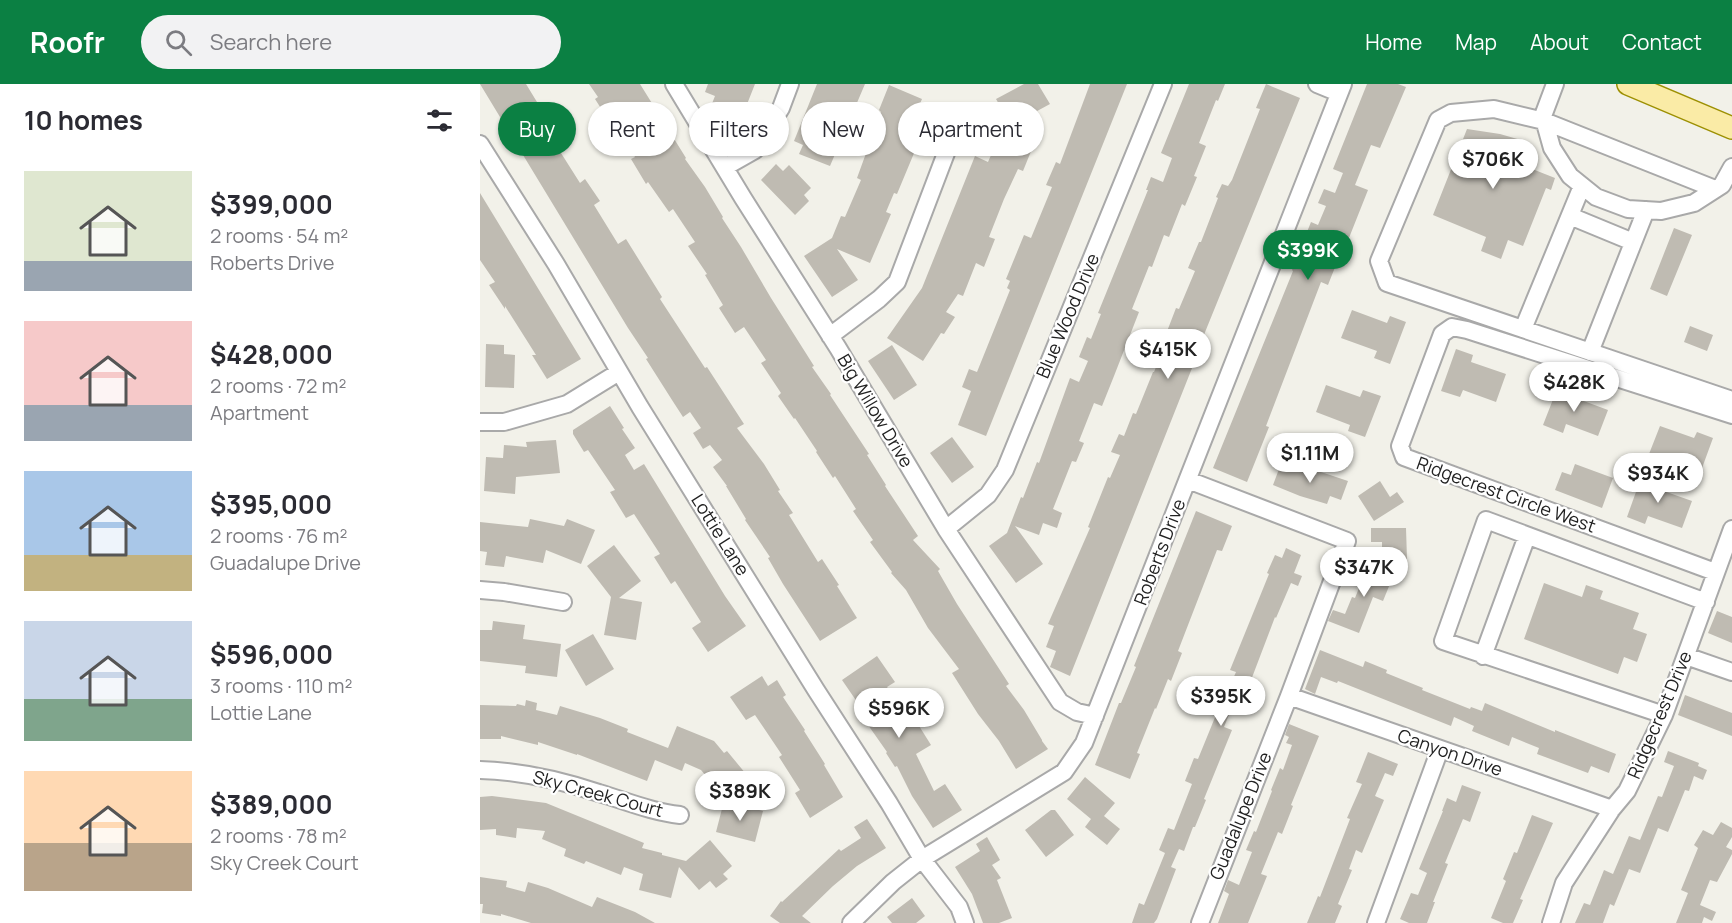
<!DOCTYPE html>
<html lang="en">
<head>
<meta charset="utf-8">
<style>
  body { margin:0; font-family:Manrope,sans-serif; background:#f2f2f3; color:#2b2b33; height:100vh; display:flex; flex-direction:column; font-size:22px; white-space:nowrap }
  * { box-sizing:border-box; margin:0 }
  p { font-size:20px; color:#7c7c81 }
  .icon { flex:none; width:33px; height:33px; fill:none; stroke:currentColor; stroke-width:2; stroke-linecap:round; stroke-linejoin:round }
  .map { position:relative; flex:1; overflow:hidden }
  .sheet { display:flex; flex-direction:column; background:#fff; width:480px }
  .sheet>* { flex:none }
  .hud { position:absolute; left:18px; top:18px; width:570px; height:54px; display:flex; gap:12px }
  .price { position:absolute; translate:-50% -51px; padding:0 14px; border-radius:21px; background:#fff; color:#222; font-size:20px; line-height:39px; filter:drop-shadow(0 2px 3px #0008) }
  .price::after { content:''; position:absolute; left:50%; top:36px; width:18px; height:14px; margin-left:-9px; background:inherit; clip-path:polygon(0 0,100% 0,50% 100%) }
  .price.current { background:#0b8043; color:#fff }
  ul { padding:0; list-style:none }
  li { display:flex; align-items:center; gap:18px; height:150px; padding:0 24px }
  li span { display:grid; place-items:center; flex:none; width:168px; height:120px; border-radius:0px; color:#555 }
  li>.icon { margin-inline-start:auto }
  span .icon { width:72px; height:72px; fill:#fffc; stroke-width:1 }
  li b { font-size:26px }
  h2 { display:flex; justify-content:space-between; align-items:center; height:72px; padding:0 24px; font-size:26px }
  .tag { padding:0 21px; border-radius:27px; background:#fff; box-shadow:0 2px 4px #0004; font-size:21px; line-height:54px }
  .tag.current { background:#0b8043; color:#fff }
  header { display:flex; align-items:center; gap:36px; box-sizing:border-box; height:84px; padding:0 30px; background:#0b8043; color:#fff }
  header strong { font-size:28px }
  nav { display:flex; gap:33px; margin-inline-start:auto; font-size:21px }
  .search { width:420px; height:54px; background:#f2f2f3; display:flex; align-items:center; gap:15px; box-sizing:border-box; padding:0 21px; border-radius:33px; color:#7c7c81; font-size:22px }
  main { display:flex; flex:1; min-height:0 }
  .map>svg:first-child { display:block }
</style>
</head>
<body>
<header>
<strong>Roofr</strong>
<div class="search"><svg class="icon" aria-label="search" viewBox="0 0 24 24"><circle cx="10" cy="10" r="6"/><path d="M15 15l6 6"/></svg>Search here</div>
<nav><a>Home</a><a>Map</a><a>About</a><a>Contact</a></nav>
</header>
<main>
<section class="sheet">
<h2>10 homes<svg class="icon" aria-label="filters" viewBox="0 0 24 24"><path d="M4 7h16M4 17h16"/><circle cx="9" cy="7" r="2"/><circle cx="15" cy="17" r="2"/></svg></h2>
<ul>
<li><span style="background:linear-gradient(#dfe7d0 75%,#9aa5b1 0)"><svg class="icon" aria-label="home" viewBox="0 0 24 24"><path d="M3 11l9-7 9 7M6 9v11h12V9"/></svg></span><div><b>$399,000</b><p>2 rooms · 54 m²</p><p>Roberts Drive</p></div></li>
<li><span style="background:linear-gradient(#f6c9c9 70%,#9aa5b1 0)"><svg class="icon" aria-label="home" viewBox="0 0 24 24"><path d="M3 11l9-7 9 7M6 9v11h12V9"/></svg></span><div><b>$428,000</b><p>2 rooms · 72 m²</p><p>Apartment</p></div></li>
<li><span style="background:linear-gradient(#a9c7e8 70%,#c2b280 0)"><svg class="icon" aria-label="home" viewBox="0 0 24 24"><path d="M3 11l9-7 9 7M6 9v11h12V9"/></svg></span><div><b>$395,000</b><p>2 rooms · 76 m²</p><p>Guadalupe Drive</p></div></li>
<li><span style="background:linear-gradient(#c9d6e8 65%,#7fa58c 0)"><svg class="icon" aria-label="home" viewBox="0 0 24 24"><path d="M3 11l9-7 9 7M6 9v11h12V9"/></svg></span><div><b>$596,000</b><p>3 rooms · 110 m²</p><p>Lottie Lane</p></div></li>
<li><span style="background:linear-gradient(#ffd9b3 60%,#b9a48a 0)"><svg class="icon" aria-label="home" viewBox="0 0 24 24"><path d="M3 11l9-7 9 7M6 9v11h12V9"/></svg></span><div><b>$389,000</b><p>2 rooms · 78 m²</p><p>Sky Creek Court</p></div></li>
</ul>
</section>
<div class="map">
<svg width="1252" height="839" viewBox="0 0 1252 839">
  <rect width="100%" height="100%" fill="#f2f1e9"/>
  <path fill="#bfbbb2" d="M0 0H46L79 54 74 58 100 99 105 95 120 117 114 121 138 160 146 155 182 213 180 215 225 284 227 283 264 340 257 344 284 380 300 406 298 407 313 429 309 431 338 478 342 475 359 501 357 502 377 534 340 557 303 500 288 474 290 473 265 436 266 435 246 402H247L233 383 242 376 230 361 223 365 213 349 221 344 210 328 203 333 192 316 166 275 168 274 148 244Z
    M109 0H160L206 74 205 75 225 103 243 133 242 134 261 163 291 214 334 282 332 283 351 310 350 311 389 370 387 371 406 401 405 402 438 452 433 456 460 485 458 487 477 520 529 600 526 602 544 626 562 656V657L568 665 536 685 519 657 498 630 472 589 479 585 448 544 426 506 411 489 412 488 390 458 393 456 373 427 376 425 355 392 353 394 336 368 337 367 315 334 314 335 298 312 301 309 281 279 286 276 264 243 255 249 239 224 243 221 225 191 227 190 208 162 215 158 193 125 189 128 168 98 166 100 151 75 155 73 135 38 131 40 115 15 118 13Z
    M228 0H275L258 43 239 36 242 27 231 22 235 12 225 8Z
    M337 0H385L350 82 319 70 323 61 314 57Z
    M544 0H558L570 20 528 43 556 55 543 87 538 85 524 115 509 153 515 155 504 183 496 179 483 212 478 210 466 228 475 233 464 250 461 249 443 277 407 254 442 204 495 72 508 78 527 34 516 15Z
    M610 0H647L506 352 478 341 491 307 482 303 489 285 497 288 530 206 527 204 530 197 526 195 544 151 551 154 572 103 566 101 576 78 580 80Z
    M709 0H745L738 17 736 16 719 59 726 62 714 92 717 93 705 122 702 120 689 153 684 151 672 183 669 182 652 225 659 228 634 292 622 322 614 319 599 357 604 359 596 378 592 377 573 425 582 429 577 444 563 439 559 451 535 442 563 480 536 499 509 462 527 449 541 413 543 414 557 378 559 379 590 294 599 298 608 277 599 273 607 253 611 255 621 230 618 229 668 106H666L671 93 683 98 692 74 681 69Z
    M786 0 820 14 717 268 718 269 590 592 570 583 576 567 566 563 574 542 568 540 610 444 608 443 628 393 630 394 640 371 631 368 639 350 644 352 653 329 656 330 673 288H674L689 251 686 250 696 224 699 225 715 187 708 184 719 158H721L738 114 736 113 742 100 748 102 752 96 780 25 776 24Z
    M887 0H918L926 3 900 64 891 61 875 101 888 106 863 169 861 168 848 201 841 198 786 342 789 343 767 398 733 384 813 187 812 186 818 172 828 176 835 158 825 153 831 138 838 141 846 122 838 119 844 105 855 109 863 89 853 85Z
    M409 1 442 15 429 45 442 50 417 110 414 109 406 128 411 130 390 179 357 165 378 196 352 213 324 172 352 154 361 132 365 133 381 96 377 94 401 28 399 26Z
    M987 45 1020 50 1051 59 1042 81 1075 94 1071 106 1066 104 1043 162 1028 156 1021 175 1001 167 1006 153 953 131Z
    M296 80 303 87 309 81 331 104 324 111 329 117 315 131 281 96Z
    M0 109 101 275 67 295 52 271H56L25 222V225L9 201 15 198 0 176Z
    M1194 144 1212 151 1187 212 1170 205Z
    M872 226 907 239 910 232 926 238 910 280 894 274 897 267 861 254Z
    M1210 242 1233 251 1227 267 1204 258Z
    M6 260 24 261V270L35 271 34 304 5 303Z
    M412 261 437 301 414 316 388 277Z
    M976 265 993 271 991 278 1026 290 1016 318 983 306 980 313 961 307Z
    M1079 300 1096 306 1093 313 1128 326 1118 352 1086 340 1083 349 1063 341Z
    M846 301 880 313 883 306 901 312 885 353 868 347 870 341 836 328Z
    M130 322 144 344 142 345 155 364 145 371 154 386 164 380 245 512 266 542 228 568 212 544 221 538 195 497 191 500 174 473 180 470 154 430 146 434 130 408 135 406 108 366 104 368 93 350V346Z
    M1180 342 1214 354 1217 348 1233 354 1218 395 1201 389 1204 383 1169 370Z
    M472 353 494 383 472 399 450 369Z
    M76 356 80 389 36 393 35 410 4 407 6 373 23 374 24 361 47 363 46 358Z
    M802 377 836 391 838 387 868 397 861 416 850 412 847 420 820 412 793 401Z
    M1095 380 1133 394 1122 424 1075 406 1082 388 1091 391Z
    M1162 391 1180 398 1178 405 1212 417 1202 444 1168 432 1165 440 1147 433Z
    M900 397 910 413 917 408 924 418 894 437 878 412Z
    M716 427 752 442 742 467 737 466 698 567 702 569 691 597 688 595 676 625 675 624 657 669 660 670 650 695 615 681 639 619H641L656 583 654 582Z
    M50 435 84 442 87 435 115 446 101 480 66 466 63 479 26 472 24 483 5 481 7 468 0 467V438L48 443Z
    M891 444H926L927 475H902V458H891Z
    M134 461 161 497 139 514 162 518 156 556 124 551 131 513 107 482Z
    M806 464 821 471 814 489 822 492 818 502 811 499 796 534 795 533 768 604 761 601 744 643 752 646 724 715 726 716 715 743H713L704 767 699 765 691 783 696 785 677 835 674 839H652L659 819 664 821 685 769 679 766 688 744 694 746 712 700 705 697 714 674 718 675 738 626 729 622 737 602 748 606 756 588 750 586 789 490 787 489 795 471 802 474Z
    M889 479 914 490 903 517 893 513 879 549 848 537 853 526 865 530 872 513 875 514Z
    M1064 499 1102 513 1106 501 1123 507 1120 515 1159 529 1153 545 1167 550 1157 578 1144 573 1138 590 1044 555Z
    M1237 527 1252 533V559L1228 549Z
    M13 537 45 541 43 555 81 560 77 593 45 589 46 582 0 577V546H12Z
    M113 550 134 585 106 602 85 566Z
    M840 566 883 583 885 577 907 586 906 589 943 604 942 606 990 625 991 623 1002 627 1005 619 1075 648V646L1136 670 1129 689 1111 682 1108 689 1057 670 1059 664 1032 653 1029 662 992 647 994 642 974 633 971 642 858 597 857 599 841 593 835 610 825 605Z
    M397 572 415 598 407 603 433 639 436 637 451 661 436 670 454 707 465 700 482 726 453 744 432 712 417 682 415 683 406 669 407 668 381 631 384 628 362 596Z
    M282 592 288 602 297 596 306 611 303 613 325 646 324 647 345 680 344 681 363 713 330 734 315 709 320 706 299 673 302 671 275 631 266 636 250 613Z
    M1205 611 1252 629V652L1198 631Z
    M46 616 57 619 56 626 77 631 80 622 120 634 148 645 147 648 188 664 197 642 234 657 244 669 247 667 266 690 241 710 221 686 205 679 202 687 175 676 167 697 97 670V671L58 658V661L21 652V655H0V621L36 622 37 620 45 622Z
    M809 640 839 652 811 721 813 722 802 750 798 748 781 790 787 792 768 839H738L749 810 744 807 748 796 759 801 772 768 766 766 774 747 776 748 792 707 791 706 800 684 803 686 812 661 806 659 809 653 805 651Z
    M1188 667 1219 679 1218 682 1227 686 1223 696 1214 692 1209 707 1205 706 1188 748 1178 744 1160 789 1149 785 1134 822 1130 820 1123 839H1095L1104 819 1110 821 1124 786 1133 790 1149 752 1160 756 1178 712 1182 713 1194 682 1184 678Z
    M888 668 918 680 913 692 905 689 895 712 904 716 882 769 876 766 869 785 872 786 858 820 862 822 855 839H827L838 812 840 813 870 735 867 734 882 700 876 698Z
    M605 693 635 719 624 732 640 745 627 761 605 743 611 735 587 715Z
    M982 701 1001 708 990 738 983 735 965 779 968 780 953 818H955L947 839H929L920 835 931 809 938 811 947 789 939 785 963 727H962L967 714 976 718Z
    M12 712 66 719 164 759 162 764 182 769V771L206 777 230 756 252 782 243 790 248 795 236 804 230 797 219 806 199 783 191 814 159 806 163 790 144 783 141 791 106 777 104 780 84 772 86 765 62 755 65 747 37 744 36 754 16 751V745L0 746V713Z
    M244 717 283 727 275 758 236 748Z
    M571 726H575L594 751 566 773 545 746Z
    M1052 731 1073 739 1040 815 1043 816 1033 839H1023L1011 834 1026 797 1023 795 1034 768 1037 769Z
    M387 735 406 764 377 782 353 802 322 832 331 839H300L290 832 301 817 302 818 359 765 361 767 381 754 374 743Z
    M1241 738 1252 744V753L1246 763 1252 766V770L1237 798 1230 796 1220 821 1236 828 1232 837 1224 833 1222 839H1196L1208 809 1201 806 1218 764 1214 761 1223 746 1233 751Z
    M507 753 520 776 512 781 521 794 517 796 532 834 519 839H503L492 810 475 783 500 767 496 760Z
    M0 793 27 797 26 803 45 808 48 798 68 804 112 823 117 813 155 828 175 839H51L21 830V832L2 829 3 820H0Z
    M432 814 445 832 436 839H412L407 833Z"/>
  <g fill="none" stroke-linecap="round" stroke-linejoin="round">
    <defs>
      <path id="minor" d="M194 0 263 114 358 264 466 445 580 618 597 628 615 632
        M837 0 859 9
        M1075 0 1063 32 1072 64 1090 92 1116 113 1148 125 1181 127 1214 119 1242 101 1252 83
        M0 60 76 180 160 323 336 606 409 719 442 775 479 823 485 839
        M245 83 275 66 301 24 310 0
        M1235 105 1064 37 1014 25 971 29 958 36 899 177 907 199 1252 316
        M1090 132 1153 158
        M1043 245 1102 102
        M350 252 399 215 417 198 479 35
        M1110 268 1166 126
        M0 338H24L87 320 139 288
        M708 396 867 457 809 612 720 839
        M466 445 508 411 525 386 683 0
        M1235 488 924 373 920 362 962 250 972 243 987 246 1252 331
        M0 506 24 508 83 518
        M1003 572 1047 452
        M1206 572 1252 588
        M809 612 1132 725
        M1184 631 963 557 1006 436 1226 518
        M0 686C41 687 80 696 119 709 146 717 172 728 200 731
        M371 839 413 798 442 775 584 688 604 659 863 0
        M896 839 960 665
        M1071 839 1084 799 1132 725 1147 707 1184 631 1252 445"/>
      <path id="major" d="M1148 0 1252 44"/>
    </defs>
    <use href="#minor" stroke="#a9a9a9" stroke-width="20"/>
    <use href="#major" stroke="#9d9003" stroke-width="24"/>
    <use href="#minor" stroke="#fff" stroke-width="16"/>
    <use href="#major" stroke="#faeba6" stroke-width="21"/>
  </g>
  <g text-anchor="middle" stroke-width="4.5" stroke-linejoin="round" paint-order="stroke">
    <g font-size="18" fill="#222" stroke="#fff">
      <text transform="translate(588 232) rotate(-67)" y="6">Blue Wood Drive</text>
      <text transform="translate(395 327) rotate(59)" y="6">Big Willow Drive</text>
      <text transform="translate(1026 411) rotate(20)" y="6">Ridgecrest Circle West</text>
      <text transform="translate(240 451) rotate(58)" y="6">Lottie Lane</text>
      <text transform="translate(680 468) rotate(-69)" y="6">Roberts Drive</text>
      <text transform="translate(1180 631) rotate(-67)" y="6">Ridgecrest Drive</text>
      <text transform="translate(970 669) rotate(19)" y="6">Canyon Drive</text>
      <text transform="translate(118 710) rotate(15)" y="6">Sky Creek Court</text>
      <text transform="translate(761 732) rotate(-68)" y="6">Guadalupe Drive</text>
    </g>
  </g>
</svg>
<b class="price" style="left:1013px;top:106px">$706K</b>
<b class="price current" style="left:828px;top:197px">$399K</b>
<b class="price" style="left:688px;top:296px">$415K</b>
<b class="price" style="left:1094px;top:329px">$428K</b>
<b class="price" style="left:830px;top:400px">$1.11M</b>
<b class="price" style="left:1178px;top:420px">$934K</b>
<b class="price" style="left:884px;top:514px">$347K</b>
<b class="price" style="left:741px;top:643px">$395K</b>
<b class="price" style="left:419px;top:655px">$596K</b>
<b class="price" style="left:260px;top:738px">$389K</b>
<div class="hud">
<a class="tag current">Buy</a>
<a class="tag">Rent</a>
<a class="tag">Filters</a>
<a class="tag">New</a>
<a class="tag">Apartment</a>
</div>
</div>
</main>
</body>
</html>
